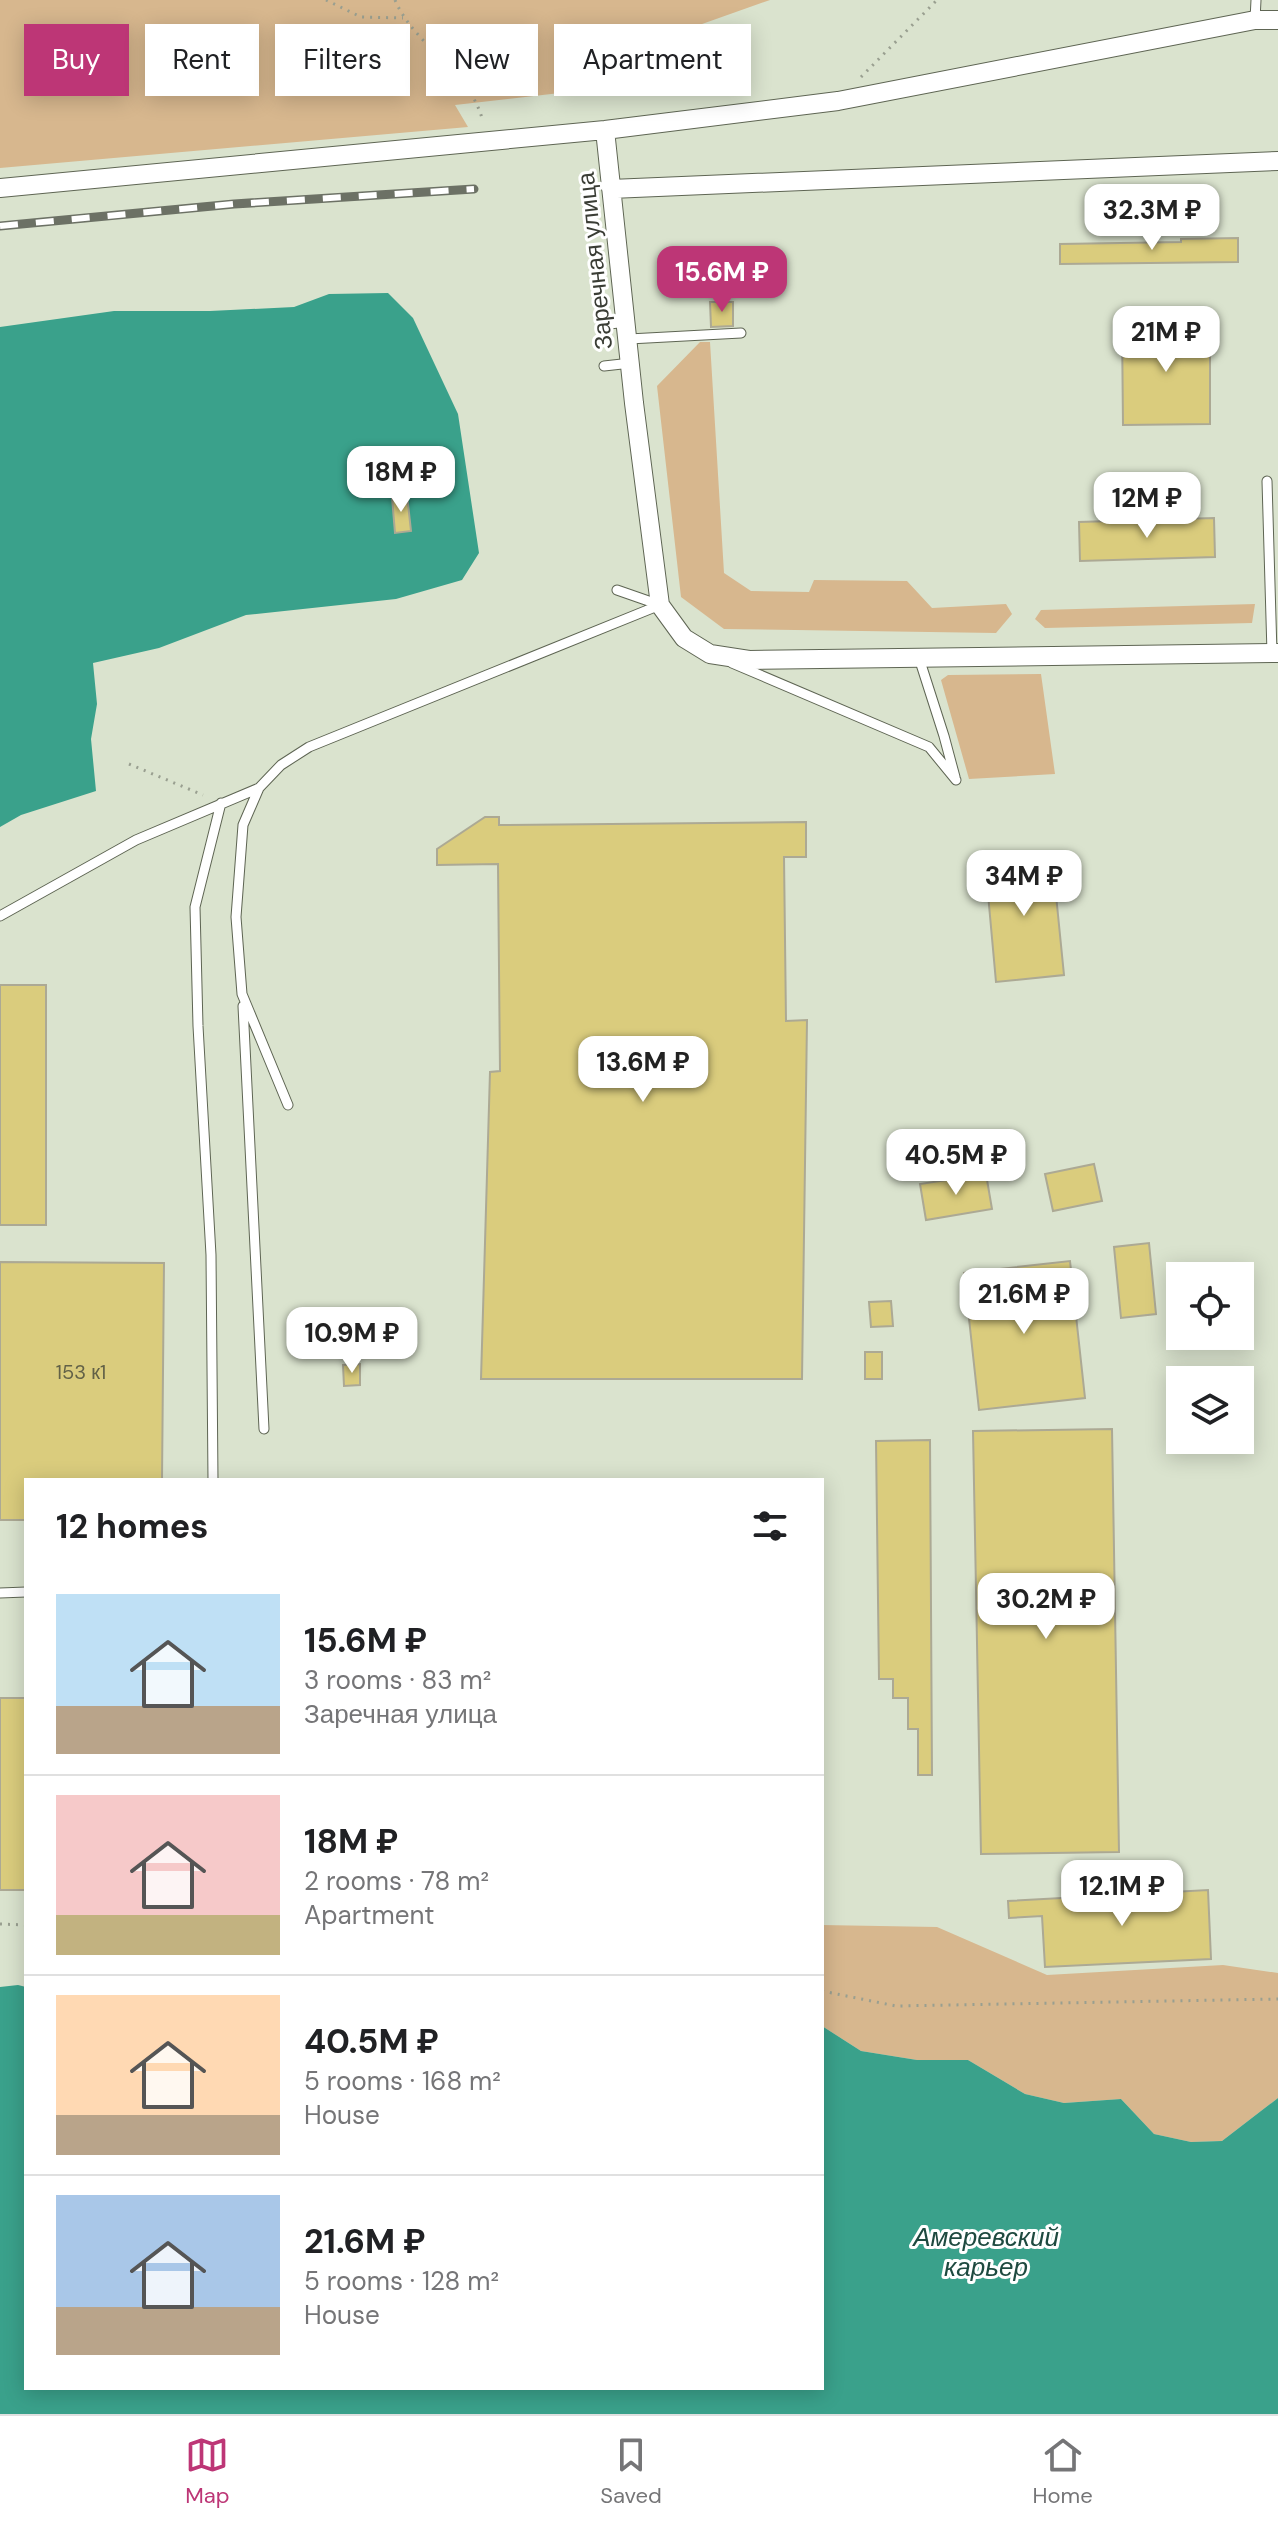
<!DOCTYPE html>
<html lang="en">
<head>
<meta charset="utf-8">
<style>
  body { margin:0; font-family:"DM Sans",sans-serif; background:#f6f6f6; color:#202124; height:100vh; display:flex; flex-direction:column; font-size:30px; white-space:nowrap }
  * { box-sizing:border-box; margin:0 }
  p { font-size:26px; color:#757577 }
  .icon { flex:none; width:44px; height:44px; fill:none; stroke:currentColor; stroke-width:2; stroke-linecap:round; stroke-linejoin:round }
  .map { position:relative; flex:1; overflow:hidden }
  .details { position:absolute; left:24px; top:1478px; width:800px; height:912px; display:flex; flex-direction:column; background:#fff; border-radius:0px; box-shadow:0 4px 20px #0003 }
  .details>* { flex:none }
  .hud { position:absolute; left:24px; top:24px; width:800px; height:72px; display:flex; gap:16px }
  .buttons { position:absolute; left:1166px; top:1262px; display:grid; gap:16px }
  .buttons a { display:grid; place-items:center; width:88px; height:88px; border-radius:0px; background:#fff; box-shadow:0 4px 20px #0003; font-size:40px }
  .price { position:absolute; translate:-50% -68px; padding:0 18px; border-radius:16px; background:#fff; color:#222; font-size:26px; line-height:52px; filter:drop-shadow(0 2px 4px #0008) }
  .price::after { content:''; position:absolute; left:50%; top:48px; width:24px; height:18px; margin-left:-12px; background:inherit; clip-path:polygon(0 0,100% 0,50% 100%) }
  .price.active { background:#bd3676; color:#fff }
  ul { padding:0; list-style:none }
  li { display:flex; align-items:center; gap:24px; height:200px; padding:0 32px }
  li+li { border-top:2px solid #e0e0e0 }
  li span { display:grid; place-items:center; flex:none; width:224px; height:160px; border-radius:0px; color:#555 }
  li>.icon { margin-inline-start:auto }
  span .icon { width:96px; height:96px; fill:#fffc; stroke-width:1 }
  li b { font-size:34px }
  h2 { display:flex; justify-content:space-between; align-items:center; height:96px; padding:0 32px; font-size:34px }
  .pill { padding:0 28px; border-radius:0px; background:#fff; box-shadow:0 4px 20px #0003; font-size:28px; line-height:72px }
  .pill.active { background:#bd3676; color:#fff }
  .tabs { display:flex; justify-content:space-around; align-items:center; height:112px; border-top:2px solid #e0e0e0; background:#fff; font-size:22px; color:#757577 }
  .tabs a { display:grid; justify-items:center; gap:4px }
  .tabs .active { color:#bd3676 }
  .map>svg:first-child { display:block }
</style>
</head>
<body>
<div class="map">
<svg width="1278" height="2414" viewBox="0 0 1278 2414">
  <rect width="100%" height="100%" fill="#dae3ce"/>
  <path fill="#d7b78e" d="M0 0H770L688 29 629 85 455 105 468 127 0 168Z
    M700 342H710L724 573 751 591 809 592 814 580 907 581 932 608 1006 604 1012 614 996 633 724 629 681 597 657 386Z
    M1255 604 1252 623 1045 628 1035 619 1041 610Z
    M1041 674 1055 774 969 779 941 680 948 675Z
    M822 1925 937 1927 1047 1975 1223 1965 1278 1973V2098L1222 2141 1191 2142 1154 2134 1121 2099 1064 2103 1025 2094 968 2060H917L861 2051 822 2026Z"/>
  <path fill="#3aa18b" d="M388 293 413 318 458 414 479 553 462 580 396 599 246 615 159 648 93 663 97 704 91 739 96 791 21 815 0 827V327L114 311H210L294 307 329 294Z
    M18 1985 26 1987V2388H822V2026L861 2051 917 2060H968L1025 2094 1064 2103 1121 2099 1154 2134 1191 2142 1222 2141 1278 2098V2414H0V1987Z"/>
  <path fill="#dacc7d" stroke="#aca994" stroke-width="2" d="M1238 238V262L1060 264V244L1181 242V239Z
    M710 302H733V326L711 327Z
    M1210 324V424L1123 425 1122 325Z
    M407 495 411 531 395 533 392 497Z
    M1214 518 1215 557 1080 561 1079 522Z
    M485 817H499V825L806 822V857H784L786 1021 807 1020 802 1379H481L490 1072 500 1071 498 864 437 865V849Z
    M1052 855 1064 975 996 982 985 861Z
    M0 985H46V1225H0Z
    M1094 1164 1102 1201 1053 1211 1045 1174Z
    M986 1174 992 1209 926 1220 920 1184Z
    M1149 1243 1156 1314 1121 1318 1114 1247Z
    M1070 1261 1085 1398 979 1410 964 1273Z
    M0 1262 164 1263 162 1480H26V1520H0Z
    M891 1301 893 1326 871 1327 869 1302Z
    M865 1352H882V1379H865Z
    M360 1364V1385L344 1386 343 1365Z
    M1112 1429 1119 1852 981 1854 973 1431Z
    M930 1440 932 1775H918V1729H908V1698H893V1679H879L876 1441Z
    M0 1698H26V1890H0Z
    M1208 1890 1211 1959 1045 1967 1042 1916 1009 1918 1008 1901Z"/>
  <g fill="none" stroke-linecap="round" stroke-linejoin="round">
    <defs>
      <path id="lane" d="M1255 20 1256 0
        M601 325 627 322
        M629 339 741 333
        M604 366 631 363
        M1267 481 1272 653
        M617 590 660 605
        M919 658 944 736 955 777
        M732 663 929 747 956 780
        M0 916 136 840 259 788
        M243 1006 264 1429
        M288 1105 242 994 236 917 243 825 259 788 281 765 309 747 660 605
        M213 1480 211 1255 198 1026 195 907 221 803
        M0 1593 26 1592"/>
      <path id="street" d="M605 130 634 403 660 605 684 638 710 654 749 660 1278 653
        M0 188 605 130 838 101 1255 20H1278
        M611 189 1278 161"/>
    </defs>
    <use href="#lane" stroke="#5e6553" stroke-width="11"/>
    <use href="#street" stroke="#5e6553" stroke-width="20"/>
    <path stroke="#999f90" stroke-width="3" stroke-dasharray="2 6" stroke-linecap="butt" d="M326 0 361 17 403 18
      M395 0C415 47 471 71 483 122
      M861 77 937 0
      M129 764 203 795
      M0 1924 26 1925
      M822 1991 896 2006 1278 1999"/>
    <use href="#lane" stroke="#fff" stroke-width="9"/>
    <use href="#street" stroke="#fff" stroke-width="18"/>
    <defs>
      <path id="rail" d="M0 226 234 204 474 189"/>
    </defs>
    <use href="#rail" stroke="#6c7165" stroke-width="9"/>
    <use href="#rail" stroke="#fff" stroke-width="6" stroke-dasharray="18" stroke-linecap="butt"/>
  </g>
  <g text-anchor="middle" stroke-width="6" stroke-linejoin="round" paint-order="stroke">
    <g font-size="20" fill="#626147">
      <text x="81" y="1379">153 к1</text>
    </g>
    <g font-size="24" fill="#3a3d35" stroke="#fff">
      <text transform="translate(595 261) rotate(-96)" y="8">Заречная улица</text>
    </g>
    <g font-size="26" font-style="italic" fill="#1e4a40" stroke="#fff">
      <text x="986" y="2246">Амеревский<tspan x="986" dy="30">карьер</tspan></text>
    </g>
  </g>
</svg>
<div class="buttons">
<a><svg class="icon" aria-label="locate" viewBox="0 0 24 24"><circle cx="12" cy="12" r="6"/><path d="M12 2v4M12 18v4M2 12h4M18 12h4"/></svg></a>
<a><svg class="icon" aria-label="layers" viewBox="0 0 24 24"><path d="M12 4l9 5-9 5-9-5zM3 14l9 5 9-5"/></svg></a>
</div>
<b class="price" style="left:1152px;top:252px">32.3M ₽</b>
<b class="price active" style="left:722px;top:314px">15.6M ₽</b>
<b class="price" style="left:1166px;top:374px">21M ₽</b>
<b class="price" style="left:401px;top:514px">18M ₽</b>
<b class="price" style="left:1147px;top:540px">12M ₽</b>
<b class="price" style="left:1024px;top:918px">34M ₽</b>
<b class="price" style="left:643px;top:1104px">13.6M ₽</b>
<b class="price" style="left:956px;top:1197px">40.5M ₽</b>
<b class="price" style="left:1024px;top:1336px">21.6M ₽</b>
<b class="price" style="left:352px;top:1375px">10.9M ₽</b>
<b class="price" style="left:1046px;top:1641px">30.2M ₽</b>
<b class="price" style="left:1122px;top:1928px">12.1M ₽</b>
<div class="hud">
<a class="pill active">Buy</a>
<a class="pill">Rent</a>
<a class="pill">Filters</a>
<a class="pill">New</a>
<a class="pill">Apartment</a>
</div>
<section class="details">
<h2>12 homes<svg class="icon" aria-label="filters" viewBox="0 0 24 24"><path d="M4 7h16M4 17h16"/><circle cx="9" cy="7" r="2"/><circle cx="15" cy="17" r="2"/></svg></h2>
<ul>
<li><span style="background:linear-gradient(#bfe0f5 70%,#b9a48a 0)"><svg class="icon" aria-label="home" viewBox="0 0 24 24"><path d="M3 11l9-7 9 7M6 9v11h12V9"/></svg></span><div><b>15.6M ₽</b><p>3 rooms · 83 m²</p><p>Заречная улица</p></div></li>
<li><span style="background:linear-gradient(#f6c9c9 75%,#c2b280 0)"><svg class="icon" aria-label="home" viewBox="0 0 24 24"><path d="M3 11l9-7 9 7M6 9v11h12V9"/></svg></span><div><b>18M ₽</b><p>2 rooms · 78 m²</p><p>Apartment</p></div></li>
<li><span style="background:linear-gradient(#ffd9b3 75%,#b9a48a 0)"><svg class="icon" aria-label="home" viewBox="0 0 24 24"><path d="M3 11l9-7 9 7M6 9v11h12V9"/></svg></span><div><b>40.5M ₽</b><p>5 rooms · 168 m²</p><p>House</p></div></li>
<li><span style="background:linear-gradient(#a9c7e8 70%,#b9a48a 0)"><svg class="icon" aria-label="home" viewBox="0 0 24 24"><path d="M3 11l9-7 9 7M6 9v11h12V9"/></svg></span><div><b>21.6M ₽</b><p>5 rooms · 128 m²</p><p>House</p></div></li>
</ul>
</section>
</div>
<nav class="tabs">
<a class="active"><svg class="icon" aria-label="map" viewBox="0 0 24 24"><path d="M3 6l6-2 6 2 6-2v14l-6 2-6-2-6 2zM9 4v14M15 6v14"/></svg>Map</a>
<a><svg class="icon" aria-label="saved" viewBox="0 0 24 24"><path d="M7 4h10v16l-5-4-5 4z"/></svg>Saved</a>
<a><svg class="icon" aria-label="home" viewBox="0 0 24 24"><path d="M3 11l9-7 9 7M6 9v11h12V9"/></svg>Home</a>
</nav>
</body>
</html>
